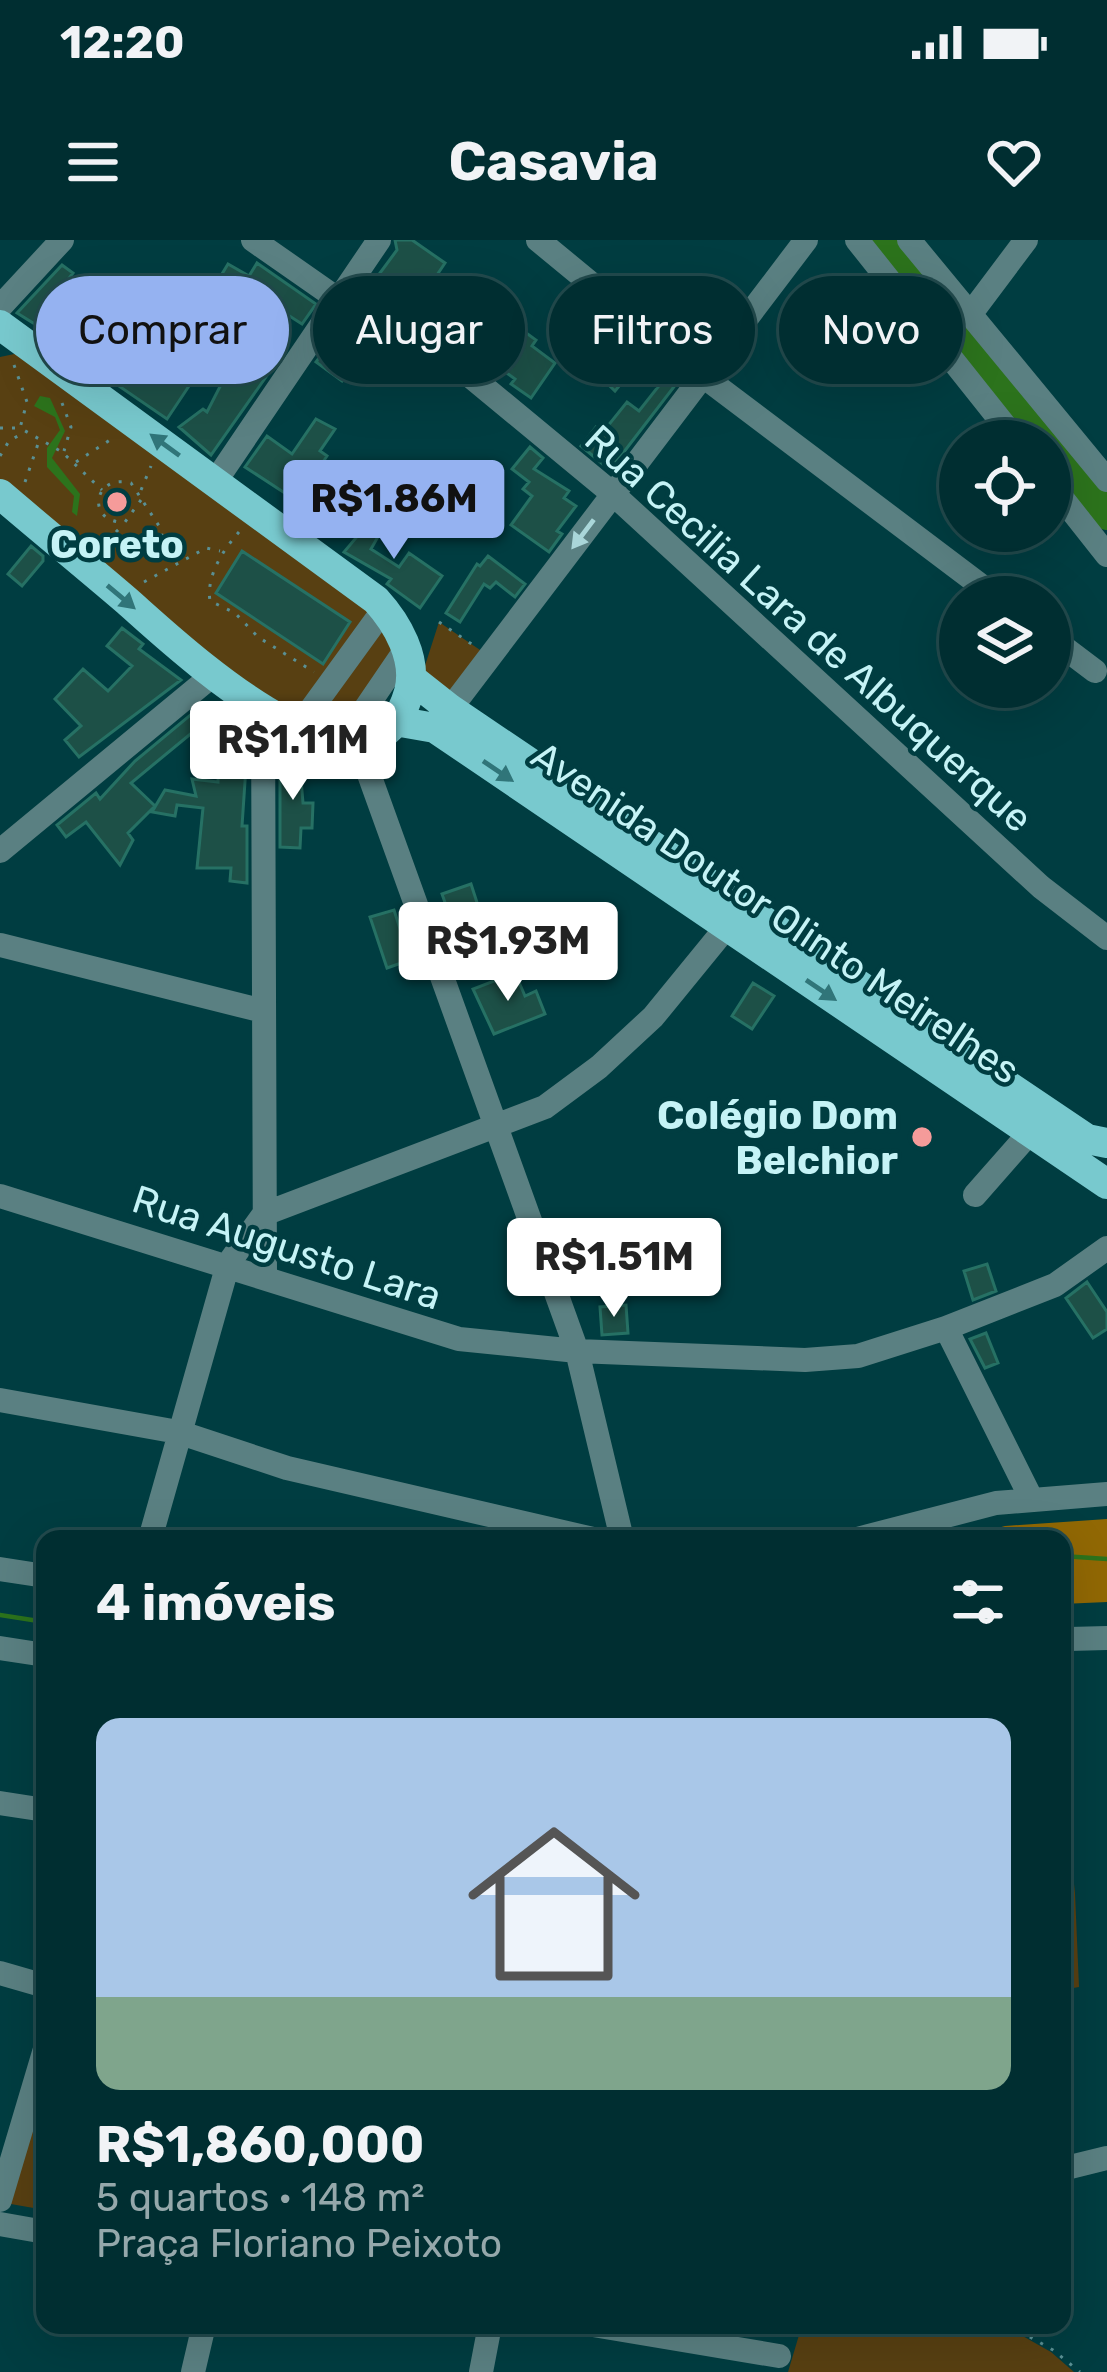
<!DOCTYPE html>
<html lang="pt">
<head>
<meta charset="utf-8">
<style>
  body { margin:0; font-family:Rubik,sans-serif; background:#0e3a3d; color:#f1f3f6; height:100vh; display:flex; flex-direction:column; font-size:45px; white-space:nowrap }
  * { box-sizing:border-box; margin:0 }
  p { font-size:39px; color:#95a8ab }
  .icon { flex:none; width:66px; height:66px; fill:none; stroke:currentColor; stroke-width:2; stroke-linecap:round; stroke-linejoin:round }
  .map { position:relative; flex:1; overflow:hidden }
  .side { position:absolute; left:36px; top:1290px; width:1035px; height:804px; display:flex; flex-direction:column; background:#002e31; border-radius:24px; box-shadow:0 12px 48px #0002,0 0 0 3px #224a4d }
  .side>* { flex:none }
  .top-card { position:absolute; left:36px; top:36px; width:1035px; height:108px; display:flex; gap:24px }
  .tools { position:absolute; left:939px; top:180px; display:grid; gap:24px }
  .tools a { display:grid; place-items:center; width:132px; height:132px; border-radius:50%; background:#002e31; box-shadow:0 12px 48px #0002,0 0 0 3px #224a4d; font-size:60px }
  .price { position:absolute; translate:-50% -102px; padding:0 27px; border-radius:12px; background:#fff; color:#222; font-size:39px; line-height:78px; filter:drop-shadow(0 3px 6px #0008) }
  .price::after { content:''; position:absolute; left:50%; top:72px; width:36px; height:27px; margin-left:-18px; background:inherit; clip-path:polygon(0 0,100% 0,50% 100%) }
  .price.active { background:#95b2f1; color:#111 }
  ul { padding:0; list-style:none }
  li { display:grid; align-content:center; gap:24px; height:636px; padding:0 60px }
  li+li { border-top:3px solid #224a4d }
  li span { display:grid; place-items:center; height:372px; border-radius:24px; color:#555 }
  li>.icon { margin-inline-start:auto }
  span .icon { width:216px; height:216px; fill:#fffc; stroke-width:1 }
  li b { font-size:51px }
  h2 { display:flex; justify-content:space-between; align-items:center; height:144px; padding:0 60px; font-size:51px }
  .pill { padding:0 42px; border-radius:54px; background:#002e31; box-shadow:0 12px 48px #0002,0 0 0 3px #224a4d; font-size:42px; line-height:108px }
  .pill.active { background:#95b2f1; color:#111 }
  .status { display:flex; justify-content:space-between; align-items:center; height:84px; padding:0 60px; background:#002e31; direction:ltr }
  .status svg { height:33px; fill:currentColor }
  header { display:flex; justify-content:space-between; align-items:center; height:156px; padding:0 60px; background:#002e31; font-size:54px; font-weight:700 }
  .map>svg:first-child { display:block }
</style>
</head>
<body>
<div class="status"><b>12:20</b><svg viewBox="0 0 49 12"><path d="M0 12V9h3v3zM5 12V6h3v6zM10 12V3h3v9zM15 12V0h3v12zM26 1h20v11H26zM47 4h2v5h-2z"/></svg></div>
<header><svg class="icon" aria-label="menu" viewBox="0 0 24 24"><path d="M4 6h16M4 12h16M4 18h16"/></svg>Casavia<svg class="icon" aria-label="heart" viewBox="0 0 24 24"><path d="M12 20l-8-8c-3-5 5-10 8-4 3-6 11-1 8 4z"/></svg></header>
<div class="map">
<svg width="1107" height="2132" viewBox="0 0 1107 2132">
  <rect width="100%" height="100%" fill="#003d41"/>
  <path fill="#584012" d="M24 112 358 348 404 409 343 497 306 490 0 251V117Z
    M439 382 483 412 453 455 422 435Z
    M1062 1533 1075 1653 1079 1747 1062 1750Z
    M45 1816V1970L5 1963Z
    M802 2085H1003L1051 2112 1074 2132H788Z"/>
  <path fill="#916804" d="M1107 1279V1362L1062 1364V1299H958L1005 1286Z"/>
  <path fill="#2c731c" d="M40 156 50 158 65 191 52 218 80 254 77 276 72 272 74 256 47 227V208L60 190 55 177 34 166Z"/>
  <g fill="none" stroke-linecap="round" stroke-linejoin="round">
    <path stroke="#2c731c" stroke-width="4.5" d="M1062 1316 1107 1319
      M0 1375 45 1382"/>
    <path stroke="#2c731c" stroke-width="30" d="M884 0 1046 201
      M1050 206 1107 275"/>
  </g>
  <path fill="#1d5047" stroke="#267164" stroke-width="3" d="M395 0H412L445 23 427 50 453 71 473 42 496 58 463 109 377 37 397 10Z
    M257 23 316 64 302 84 266 61 250 86 285 110 211 215 179 187 203 169 207 172 227 133 207 119 167 179 78 118 119 62 141 78 145 72 159 82 151 93 164 99 158 108 185 124 207 91 193 82 228 24 249 36Z
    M62 25 73 33 46 69 64 83 54 96 17 73Z
    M359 65 385 87 381 93 404 111 383 140 357 121 342 141 316 122Z
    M606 77 623 92 619 97 652 124 657 119 680 139 610 230 581 206 596 187 603 192 627 162 639 171 658 147 634 128 615 151 577 114Z
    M518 87 536 100 532 106 555 123 531 158 511 144 515 139 493 123Z
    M316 179 335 189 320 211 327 216 297 261 245 227 267 196 292 214Z
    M530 207 543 218 534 229 569 251 564 258 576 266 557 291 562 294 549 312 511 285 532 256 523 249 529 242 512 229Z
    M376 264 392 272 371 309 399 327 409 313 442 336 420 368 387 344 391 339 344 312 361 292Z
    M31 306 43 316V321L22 346 8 334Z
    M242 311 350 382 323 424 216 353Z
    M488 316 525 344 515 357 496 342 490 348 484 344 460 382 446 373 477 324 480 326Z
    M122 388 143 404 139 409 181 440 79 517 65 500 81 486 55 459 83 429 108 451 132 426 107 406Z
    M200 467 218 489 225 488 234 494 247 512 242 586H247V643L230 641 231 628H197L203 568 177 565 175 576 152 572 165 550 196 556 192 539 218 542 219 519 194 501 205 482 131 543 155 566 128 593 133 600 120 625 86 582 66 597 57 585 96 553 100 559 135 521Z
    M280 512 299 516 303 563H313L312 588H301L300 608 280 607Z
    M471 644 483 681 455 691 442 654Z
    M394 670 410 720 387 728 370 677Z
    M515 733 525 756 536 751 545 774 494 794 473 749Z
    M753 743 774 756 752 789 732 776Z
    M987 1024 996 1051 973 1060 964 1031Z
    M1087 1042 1107 1072V1089L1093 1098 1066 1058Z
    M626 1065 628 1093 602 1095 600 1067Z
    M986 1093 998 1123 985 1128 970 1099Z"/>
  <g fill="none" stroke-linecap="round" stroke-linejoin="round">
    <path stroke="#5a9094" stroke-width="3" stroke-dasharray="3 9" stroke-linecap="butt" d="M14 125 27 162 20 188 62 212 102 250
      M62 163 71 187 64 211
      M0 188H18
      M0 216 9 201 25 192
      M76 222 113 198
      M25 242 39 201
      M141 250 151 226
      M141 260 125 282C86 284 92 233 131 243L161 289 167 329
      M239 292C223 310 206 336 210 361L235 373 258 397 314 432
      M99 309 124 284
      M144 342 206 308 220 311
      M439 382 473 405
      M1009 2085 1053 2110 1080 2132"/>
    <path stroke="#5a8082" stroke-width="24" d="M253 0 339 60
      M538 0 703 136 996 357
      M857 0 1017 201
      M909 0 1107 240
      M353 39 613 254 1041 647 1107 698
      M0 67 62 0
      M969 76 1026 0
      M215 242 379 0
      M1050 243 1107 315
      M1050 397 1095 431
      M263 471 265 1036
      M441 481 806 0
      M308 493 307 475 376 380 390 375
      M344 500 406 409
      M357 501 577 1111 622 1299
      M0 611 213 435
      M0 705 263 771
      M975 955 1041 880
      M0 956 459 1099 577 1111 805 1120 858 1116 946 1088 1055 1045 1107 1008
      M946 1088 1032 1260
      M0 1160 178 1192 287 1228 593 1299
      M150 1299 228 1024 264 974 545 867 599 827 653 777 738 673
      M857 1299 996 1263 1107 1254
      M0 1329 45 1336
      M1069 1399 1107 1398
      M0 1408 45 1415
      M0 1563 45 1570
      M0 1733 45 1746
      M1062 1929 1107 1918
      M0 1960 45 1809
      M0 1984 45 1992
      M593 2085 779 2116
      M193 2132 204 2085
      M481 2132 490 2085"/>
    <path stroke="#78c9ce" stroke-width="30" d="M0 85 376 360C397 383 418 419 409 452 370 590 176 404 127 361 85 325 42 290 0 254
      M412 439 450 469 1087 899 1107 903
      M395 481 435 488 1107 944"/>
  </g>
  <defs><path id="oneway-solid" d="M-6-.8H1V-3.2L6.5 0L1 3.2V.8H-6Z" transform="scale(3)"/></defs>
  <g fill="#307579">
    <use href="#oneway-solid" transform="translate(165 205) rotate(-144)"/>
    <use href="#oneway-solid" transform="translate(121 357) rotate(40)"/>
    <use href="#oneway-solid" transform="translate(498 531) rotate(34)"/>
    <use href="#oneway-solid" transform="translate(821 750) rotate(34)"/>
  </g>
  <use fill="#aad6d9" href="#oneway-solid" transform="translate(583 294) rotate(127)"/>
  <g fill="#f59b9a" stroke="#003d41" stroke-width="4.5">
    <circle cx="117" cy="262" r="12"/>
    <circle cx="922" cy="897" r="12"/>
  </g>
  <g text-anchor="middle" stroke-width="9" stroke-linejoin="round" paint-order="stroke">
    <g font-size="39" font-weight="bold" fill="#c5f3f6" stroke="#003d41">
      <text x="117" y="318">Coreto</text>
      <text x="898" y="889" text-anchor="end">Colégio Dom<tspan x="898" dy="45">Belchior</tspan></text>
    </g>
    <g font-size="39" fill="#c5f3f6" stroke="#003d41">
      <text transform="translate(809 388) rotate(42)" y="14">Rua Cecilia Lara de Albuquerque</text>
      <text transform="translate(776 672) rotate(34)" y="14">Avenida Doutor Olinto Meirelhes</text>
      <text transform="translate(287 1007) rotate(18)" y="14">Rua Augusto Lara</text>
    </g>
  </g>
</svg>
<div class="tools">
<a><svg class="icon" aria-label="locate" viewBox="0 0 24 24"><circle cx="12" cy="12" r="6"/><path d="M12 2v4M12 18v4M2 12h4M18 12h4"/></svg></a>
<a><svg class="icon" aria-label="layers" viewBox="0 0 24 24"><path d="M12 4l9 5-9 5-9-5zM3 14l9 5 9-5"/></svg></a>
</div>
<b class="price active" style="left:394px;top:322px">R$1.86M</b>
<b class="price" style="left:293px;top:563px">R$1.11M</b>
<b class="price" style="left:508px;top:764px">R$1.93M</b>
<b class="price" style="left:614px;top:1080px">R$1.51M</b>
<div class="top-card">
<a class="pill active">Comprar</a>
<a class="pill">Alugar</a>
<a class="pill">Filtros</a>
<a class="pill">Novo</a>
</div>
<section class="side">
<h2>4 imóveis<svg class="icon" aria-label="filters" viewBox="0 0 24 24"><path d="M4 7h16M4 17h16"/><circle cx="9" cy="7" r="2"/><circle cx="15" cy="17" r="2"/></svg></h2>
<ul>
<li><span style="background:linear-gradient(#a9c7e8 75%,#7fa58c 0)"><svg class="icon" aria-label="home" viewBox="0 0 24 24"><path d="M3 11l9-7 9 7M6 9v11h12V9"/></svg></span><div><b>R$1,860,000</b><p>5 quartos · 148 m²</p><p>Praça Floriano Peixoto</p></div></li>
</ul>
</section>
</div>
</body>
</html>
